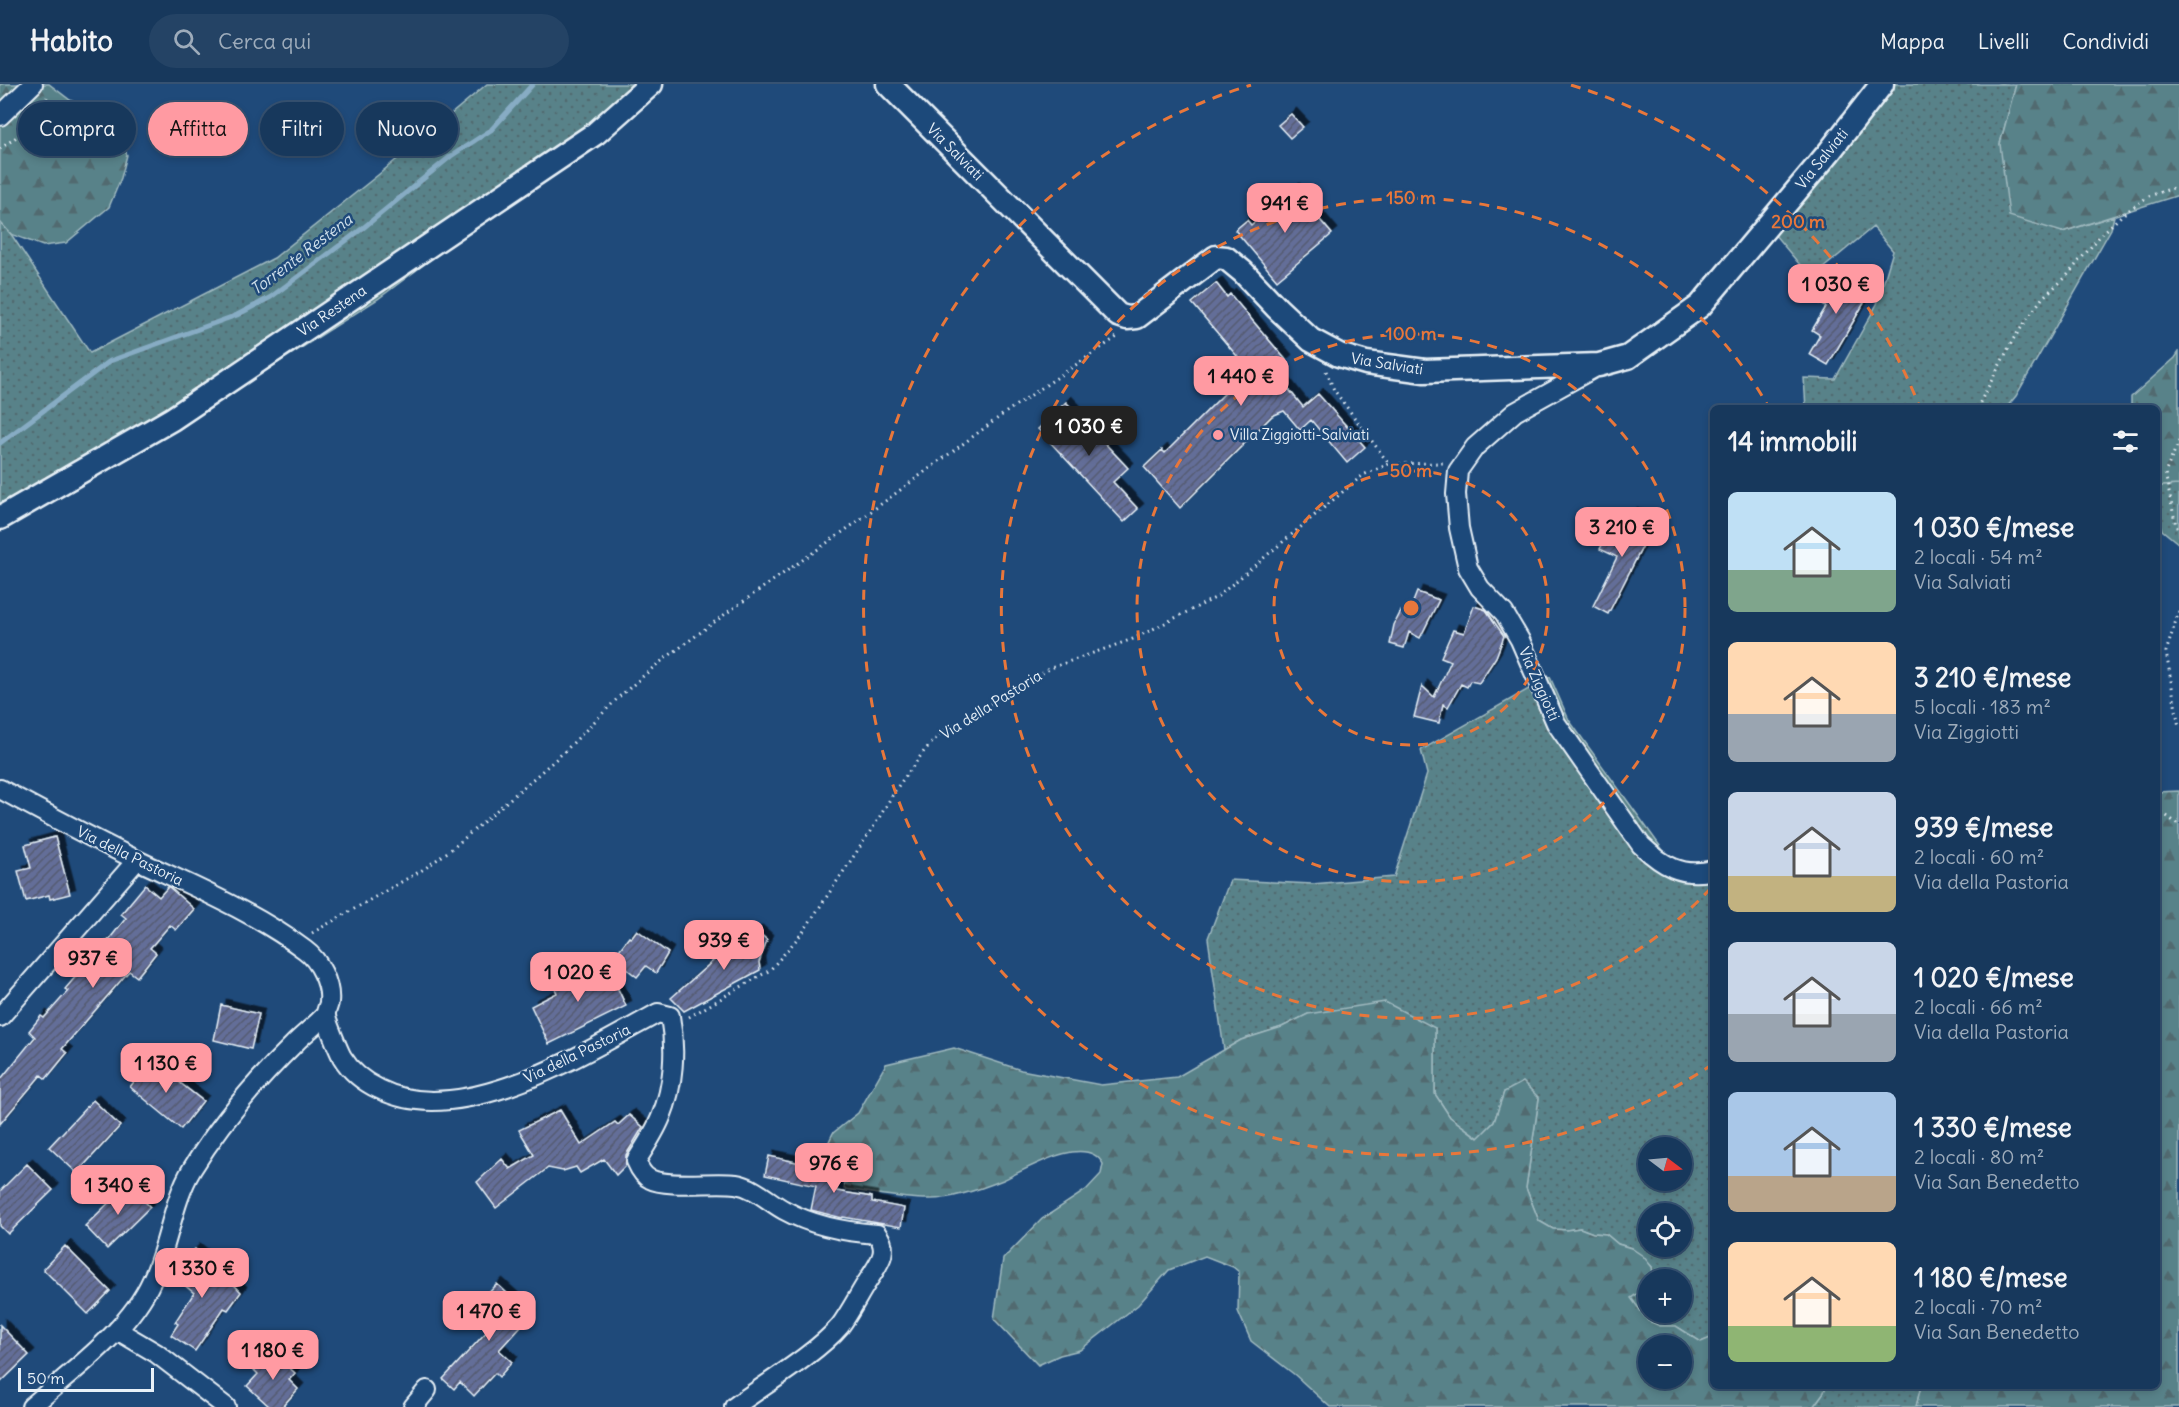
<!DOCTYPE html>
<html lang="it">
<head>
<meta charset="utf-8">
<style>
  body { margin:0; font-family:Delius,sans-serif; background:#244365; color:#f1f3f6; height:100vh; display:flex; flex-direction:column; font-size:22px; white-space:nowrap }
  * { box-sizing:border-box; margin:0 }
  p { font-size:20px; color:#9eacbb }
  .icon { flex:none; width:33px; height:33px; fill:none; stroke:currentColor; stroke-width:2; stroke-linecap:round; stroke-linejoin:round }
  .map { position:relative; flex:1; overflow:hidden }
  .drawer { position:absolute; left:1710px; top:321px; width:450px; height:984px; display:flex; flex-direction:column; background:#17385c; border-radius:9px; box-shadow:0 3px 9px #0003,0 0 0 2px #365272 }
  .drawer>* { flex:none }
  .top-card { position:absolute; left:18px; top:18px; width:570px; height:54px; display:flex; gap:12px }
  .needle { width:39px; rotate:106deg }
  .buttons { position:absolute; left:1638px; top:1053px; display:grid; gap:12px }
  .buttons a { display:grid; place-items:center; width:54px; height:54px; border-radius:50%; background:#17385c; box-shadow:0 3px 9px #0003,0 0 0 2px #365272; font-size:30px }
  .scale { position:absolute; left:18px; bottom:15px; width:136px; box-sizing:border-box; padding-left:6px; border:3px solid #e8f1f8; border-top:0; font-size:16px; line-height:21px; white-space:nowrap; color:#e8f1f8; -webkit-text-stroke:4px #1f4a7a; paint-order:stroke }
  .price { position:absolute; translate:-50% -51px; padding:0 14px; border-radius:12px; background:#ff9aa2; color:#111; font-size:20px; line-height:39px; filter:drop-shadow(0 2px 3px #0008) }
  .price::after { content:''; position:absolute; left:50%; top:36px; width:18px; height:14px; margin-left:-9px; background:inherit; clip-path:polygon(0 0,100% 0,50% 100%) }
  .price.current { background:#222; color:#fff }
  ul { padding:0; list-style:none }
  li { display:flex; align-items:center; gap:18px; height:150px; padding:0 18px }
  li span { display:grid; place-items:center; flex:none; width:168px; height:120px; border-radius:9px; color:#555 }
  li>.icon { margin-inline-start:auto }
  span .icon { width:72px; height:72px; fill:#fffc; stroke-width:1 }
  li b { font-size:26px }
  h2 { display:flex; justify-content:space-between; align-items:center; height:72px; padding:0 18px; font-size:26px }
  .pill { padding:0 21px; border-radius:27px; background:#17385c; box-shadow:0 3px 9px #0003,0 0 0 2px #365272; font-size:21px; line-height:54px }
  .pill.current { background:#ff9aa2; color:#111 }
  header { display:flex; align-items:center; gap:36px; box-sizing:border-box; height:84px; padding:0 30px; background:#17385c; border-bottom:2px solid #365272 }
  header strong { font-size:28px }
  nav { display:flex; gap:33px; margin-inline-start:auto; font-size:21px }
  .search { width:420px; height:54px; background:#244365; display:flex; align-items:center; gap:15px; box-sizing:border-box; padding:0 21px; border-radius:33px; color:#9eacbb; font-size:22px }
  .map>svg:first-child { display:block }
</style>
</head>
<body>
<header>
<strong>Habito</strong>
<div class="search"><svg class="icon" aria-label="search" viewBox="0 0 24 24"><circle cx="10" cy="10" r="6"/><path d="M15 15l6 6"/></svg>Cerca qui</div>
<nav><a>Mappa</a><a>Livelli</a><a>Condividi</a></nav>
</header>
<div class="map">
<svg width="2179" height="1323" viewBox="0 0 2179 1323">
  <defs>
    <pattern id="grass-dots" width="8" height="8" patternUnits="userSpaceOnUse" patternTransform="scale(1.5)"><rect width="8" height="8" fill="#598289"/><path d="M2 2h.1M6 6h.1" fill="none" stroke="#516b70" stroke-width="1.8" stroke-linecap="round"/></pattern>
    <pattern id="forest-firs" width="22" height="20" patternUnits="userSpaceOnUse" patternTransform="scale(1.5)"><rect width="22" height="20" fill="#598289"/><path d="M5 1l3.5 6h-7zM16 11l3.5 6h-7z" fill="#516b70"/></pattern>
    <pattern id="building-hatch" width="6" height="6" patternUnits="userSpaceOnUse" patternTransform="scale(1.5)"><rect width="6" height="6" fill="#636e98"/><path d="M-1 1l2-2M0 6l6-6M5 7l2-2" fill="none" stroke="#545b71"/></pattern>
    <filter id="shadow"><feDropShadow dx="5.5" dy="-5.5" stdDeviation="0" flood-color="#0009"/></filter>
  </defs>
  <rect width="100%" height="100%" fill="#1f4a7a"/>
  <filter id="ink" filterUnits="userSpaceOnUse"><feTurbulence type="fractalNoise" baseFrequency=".0167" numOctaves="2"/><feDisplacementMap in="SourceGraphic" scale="12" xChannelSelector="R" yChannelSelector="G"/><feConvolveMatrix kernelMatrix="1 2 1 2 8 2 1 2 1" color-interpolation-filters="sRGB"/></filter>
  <g filter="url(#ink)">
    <path fill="url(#grass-dots)" stroke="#a0bac0" stroke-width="1.5" fill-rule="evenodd" d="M487 0H656L583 61 378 215 129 374 0 443V138L11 150 90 269 274 174 378 91Z
      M1878 0H2016L2000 60 2062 148 2114 132 2111 145 2016 312 2006 324H1806L1804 294 1835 295 1877 220 1893 167 1873 143 1811 194 1769 144Z
      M2157 399 2161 402 2179 401V460L2162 446 2157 430Z
      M1550 593 1569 636 1673 780 1713 785V1253L1701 1258 1676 1242H1660L1648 1237 1631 1214 1648 1202V1228H1682V1196L1654 1195 1652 1183 1631 1164 1618 1160 1606 1150 1593 1149 1580 1144 1566 1146 1553 1145 1539 1137 1526 1104 1539 1014 1504 1008 1494 1038 1479 1054 1450 1033 1435 1010V944L1308 930 1282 943 1241 956 1224 966 1208 854 1230 796 1312 800 1394 793 1427 690 1421 666ZM1648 1064H1682V1096H1648ZM1648 1130H1682V1162H1648Z
      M1826 1302H1921L1916 1323H1813L1824 1308Z"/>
    <path fill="url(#forest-firs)" stroke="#a0bac0" stroke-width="1.5" fill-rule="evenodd" d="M0 0H49L70 16 93 27 117 45 127 71 121 94 109 123 66 159 43 162 11 150 0 138Z
      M2016 0H2179V111L2062 148 2009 132 2000 60Z
      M2179 268V401L2161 402 2157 399V324H2131V313L2175 274Z
      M2179 707V1323H1916L1921 1302H2157V708Z
      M1385 918 1435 944V1010L1450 1033 1478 1054 1494 1038 1504 1008 1523 998 1539 1014 1526 1104 1539 1137 1553 1145 1566 1146 1580 1144 1593 1149 1606 1150 1618 1160 1631 1164 1643 1172 1652 1183 1654 1195 1648 1196V1202L1631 1214 1648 1237 1660 1242H1676L1701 1258 1713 1253V1302H1826L1824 1308 1813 1323H1330L1295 1291 1251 1257 1238 1227 1239 1188 1233 1183 1205 1172 1169 1186 1138 1221 1080 1266 1060 1271 1038 1281 994 1235 1003 1175 1042 1135 1086 1106 1101 1090 1103 1080C1086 1048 1025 1086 1003 1096 983 1104 953 1115 931 1115 906 1116 871 1108 844 1105L847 1084 819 1079 833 1049 858 1029 886 980 954 964 1021 986 1101 1001 1177 993 1241 956 1282 943 1308 930ZM1648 1262H1682V1294H1648Z"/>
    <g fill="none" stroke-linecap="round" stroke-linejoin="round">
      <path stroke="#87acc4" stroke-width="5" d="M0 359 110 277 237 231 271 213 363 144 451 72 491 46 533 0"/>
    </g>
    <path fill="url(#building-hatch)" stroke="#e8f1f8" stroke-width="1.5" filter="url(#shadow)" d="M1291 30 1303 43 1290 54 1278 41Z
      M1294 105 1332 150 1277 196 1235 146 1247 136 1251 141Z
      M1853 189 1865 197 1857 212 1864 219 1828 281 1809 270 1820 251 1812 246 1826 223 1813 215 1826 193 1844 203Z
      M1216 199 1227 213 1230 210 1286 276 1274 287 1303 323 1318 310 1365 363 1347 379 1311 336 1300 346 1284 327 1272 332 1180 424 1144 383 1162 366 1165 369 1229 305 1232 309 1253 291 1192 219Z
      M1066 318 1128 384 1113 398 1138 425 1124 438 1038 345Z
      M1632 429 1654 440 1608 530 1593 522 1617 473 1600 465 1611 444 1622 450Z
      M1417 508 1439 516 1420 554 1409 548 1404 564 1390 560 1394 541 1401 527 1408 531Z
      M1474 522 1486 526 1504 552 1496 573 1479 599 1470 597 1467 603 1461 600 1448 623 1443 620 1439 639 1414 633 1422 602 1434 613 1451 577 1441 573 1453 546 1464 549Z
      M55 753 70 810 50 815 49 811 26 817 18 787 31 784 25 761Z
      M145 801 159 813 168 803H169L194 825 176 846 170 841 150 864 156 869 137 893 129 887 62 965 67 969 46 995 41 991 0 1040V996L35 953 29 947 41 932 44 934 68 907 65 905 106 857 107 858 126 834 121 830Z
      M637 846 668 869 656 889 646 882 637 893 613 874 629 853 631 854Z
      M757 847 767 856 759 878 760 886 684 927 671 914 739 854 742 857 750 849 754 852Z
      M593 881 599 892 607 882 626 922 549 960 531 922 557 909 553 900Z
      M221 921 259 930 251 965 214 956Z
      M151 976 203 1017 181 1045 130 1003Z
      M93 1016 120 1042 77 1089 49 1063Z
      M560 1026 581 1061 615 1038 618 1041 629 1031 643 1043 626 1071V1081L616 1091 604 1075 580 1089 576 1083 563 1087 548 1084 496 1124 477 1098 502 1075 510 1085 534 1071 519 1046Z
      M769 1072 841 1088 836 1107 872 1113V1118L904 1124 901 1143 843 1133 842 1134 811 1126 816 1102 765 1091Z
      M27 1080 53 1106 8 1150 0 1142V1107Z
      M128 1100 150 1123 107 1165 85 1142Z
      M65 1162 110 1207 88 1230 43 1185Z
      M195 1165 217 1183 241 1208 228 1226 224 1224 195 1267 171 1251 178 1240 175 1238 194 1209 172 1191Z
      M497 1200 531 1231 499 1266 512 1278 499 1293 495 1289 474 1312 460 1298 454 1305 443 1295 490 1244 472 1227Z
      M0 1241 29 1271 0 1299Z
      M270 1266 295 1289 289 1296 298 1305 282 1323H270L247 1302 258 1290 253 1285Z"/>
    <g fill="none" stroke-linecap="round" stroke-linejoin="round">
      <defs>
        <path id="minor" d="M0 32 33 0
          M1598 282 1515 328 1475 363 1458 387 1456 410 1459 444 1468 484 1480 504 1504 529 1520 556 1556 639 1641 761C1662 781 1682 794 1713 786
          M0 705C45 729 91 754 137 776 194 803 254 828 305 866 319 876 331 900 329 918 329 922 325 927 326 931 326 937 339 967 342 973 351 988 364 998 379 1005 461 1047 586 968 658 929L670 932C676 965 674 1002 661 1033 655 1048 645 1063 636 1077 639 1084 643 1092 650 1095 667 1104 715 1097 736 1100 755 1103 769 1118 784 1126 813 1142 845 1148 877 1150 890 1167 879 1179 869 1195 859 1210 851 1227 840 1242 817 1269 764 1301 734 1323
          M0 933 137 776
          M117 1246 156 1269 226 1323
          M31 1323C73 1286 129 1247 152 1196 169 1161 172 1118 192 1085 221 1038 257 996 296 958 305 949 316 941 326 930
          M413 1323 427 1306"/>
        <path id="tertiary" d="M888 0 1118 231 1127 234 1137 233 1216 173 1226 174 1243 188 1277 224 1311 256 1339 271 1366 279 1425 287 1599 281 1628 273 1700 222 1830 67 1882 0
          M0 434 172 335 596 49 651 0"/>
      </defs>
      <use href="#minor" stroke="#e8f1f8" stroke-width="22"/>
      <use href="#tertiary" stroke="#e8f1f8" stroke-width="27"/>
      <path stroke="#e8f1f8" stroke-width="3" stroke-dasharray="1.5 4.5" stroke-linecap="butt" d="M0 65 37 38 47 13
        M1326 287 1334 306 1389 380
        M1977 324 2014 254 2043 213 2065 194 2100 152 2122 131 2149 112 2179 102
        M2179 357 2165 389 2176 442 2179 447
        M2179 527 2166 568 2179 643
        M2157 725 2179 741
        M312 849 424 785 453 764 563 669 620 612 655 582 728 528 854 440 1009 326 1117 253
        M689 933 770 886 803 848 876 739 896 705 925 666 942 648 1051 584 1133 555 1217 513 1363 391 1389 380 1443 379"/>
      <use href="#minor" stroke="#1f4a7a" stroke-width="18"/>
      <use href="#tertiary" stroke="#1f4a7a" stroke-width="22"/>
    </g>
  </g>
  <g fill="none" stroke="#e8773b" stroke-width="3" stroke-dasharray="10 8">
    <circle cx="1411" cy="524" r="137"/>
    <circle cx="1411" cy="524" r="274"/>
    <path d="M1711 804A410 410 0 1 1 1768 322"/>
    <path d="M1713 980A547 547 0 1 1 1251 1M1571 1A547 547 0 0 1 1920 324"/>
  </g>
  <circle fill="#ff9aa2" stroke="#1f4a7a" stroke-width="2" cx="1218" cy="351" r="6"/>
  <g text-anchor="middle" stroke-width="5" stroke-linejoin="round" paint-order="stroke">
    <g font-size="15" fill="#e8f1f8" stroke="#1f4a7a">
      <text transform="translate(955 68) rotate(45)" y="5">Via Salviati</text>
      <text transform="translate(1822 75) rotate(-51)" y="5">Via Salviati</text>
      <text transform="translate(332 227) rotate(-34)" y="5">Via Restena</text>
      <text transform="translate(1387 280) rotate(9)" y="5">Via Salviati</text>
      <text transform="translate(1539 600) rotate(66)" y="5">Via Ziggiotti</text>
      <text transform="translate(991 621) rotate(-32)" y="5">Via della Pastoria</text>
      <text transform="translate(130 772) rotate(26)" y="5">Via della Pastoria</text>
      <text transform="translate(577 970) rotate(-26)" y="5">Via della Pastoria</text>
    </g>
    <g font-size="15" fill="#e8f1f8" stroke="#1f4a7a" text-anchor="start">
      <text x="1230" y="356">Villa Ziggiotti-Salviati</text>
    </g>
    <g font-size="16" font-style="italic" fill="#d0e0eb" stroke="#1f4a7a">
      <text transform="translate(301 170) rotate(-37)" y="6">Torrente Restena</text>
    </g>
  </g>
  <circle cx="1411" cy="524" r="9" fill="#e8773b" stroke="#1f4a7a" stroke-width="3"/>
  <g font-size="18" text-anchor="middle" font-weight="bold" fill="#e8773b" stroke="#1f4a7a" stroke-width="5" stroke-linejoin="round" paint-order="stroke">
    <text x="1411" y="120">150 m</text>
    <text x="1798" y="144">200 m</text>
    <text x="1411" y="256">100 m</text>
    <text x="1411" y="393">50 m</text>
  </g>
</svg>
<div class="buttons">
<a><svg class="needle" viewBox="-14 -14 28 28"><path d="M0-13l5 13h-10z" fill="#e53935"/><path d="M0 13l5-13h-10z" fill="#9eacbb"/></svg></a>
<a><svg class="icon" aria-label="locate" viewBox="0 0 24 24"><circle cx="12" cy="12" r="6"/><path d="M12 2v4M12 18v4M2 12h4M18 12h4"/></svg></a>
<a>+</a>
<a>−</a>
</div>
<div class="scale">50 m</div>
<b class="price" style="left:1285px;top:150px">941 €</b>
<b class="price" style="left:1836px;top:231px">1 030 €</b>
<b class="price" style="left:1241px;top:323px">1 440 €</b>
<b class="price current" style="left:1089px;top:373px">1 030 €</b>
<b class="price" style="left:1622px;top:474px">3 210 €</b>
<b class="price" style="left:724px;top:887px">939 €</b>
<b class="price" style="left:93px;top:905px">937 €</b>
<b class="price" style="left:578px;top:919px">1 020 €</b>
<b class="price" style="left:166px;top:1010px">1 130 €</b>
<b class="price" style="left:834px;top:1110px">976 €</b>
<b class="price" style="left:118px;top:1132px">1 340 €</b>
<b class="price" style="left:202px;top:1215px">1 330 €</b>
<b class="price" style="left:489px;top:1258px">1 470 €</b>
<b class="price" style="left:273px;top:1297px">1 180 €</b>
<div class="top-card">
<a class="pill">Compra</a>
<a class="pill current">Affitta</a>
<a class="pill">Filtri</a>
<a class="pill">Nuovo</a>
</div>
<section class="drawer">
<h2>14 immobili<svg class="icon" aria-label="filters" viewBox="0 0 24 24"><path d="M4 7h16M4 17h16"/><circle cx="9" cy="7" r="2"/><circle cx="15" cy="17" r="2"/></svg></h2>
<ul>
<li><span style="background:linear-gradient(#bfe0f5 65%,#7fa58c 0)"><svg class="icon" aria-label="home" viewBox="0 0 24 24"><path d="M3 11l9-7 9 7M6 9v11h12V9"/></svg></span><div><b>1 030 €/mese</b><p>2 locali · 54 m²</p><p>Via Salviati</p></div></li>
<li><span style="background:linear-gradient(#ffd9b3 60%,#9aa5b1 0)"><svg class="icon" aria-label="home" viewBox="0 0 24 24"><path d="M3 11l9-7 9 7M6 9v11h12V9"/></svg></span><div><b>3 210 €/mese</b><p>5 locali · 183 m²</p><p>Via Ziggiotti</p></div></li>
<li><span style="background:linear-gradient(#c9d6e8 70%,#c2b280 0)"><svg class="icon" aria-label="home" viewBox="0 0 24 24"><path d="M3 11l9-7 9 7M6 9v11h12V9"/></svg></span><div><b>939 €/mese</b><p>2 locali · 60 m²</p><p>Via della Pastoria</p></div></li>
<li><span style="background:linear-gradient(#c9d6e8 60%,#9aa5b1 0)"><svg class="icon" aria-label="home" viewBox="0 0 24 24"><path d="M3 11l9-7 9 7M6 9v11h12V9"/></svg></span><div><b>1 020 €/mese</b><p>2 locali · 66 m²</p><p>Via della Pastoria</p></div></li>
<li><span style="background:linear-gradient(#a9c7e8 70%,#b9a48a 0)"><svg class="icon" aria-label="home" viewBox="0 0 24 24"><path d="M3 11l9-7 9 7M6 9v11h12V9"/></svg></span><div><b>1 330 €/mese</b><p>2 locali · 80 m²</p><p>Via San Benedetto</p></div></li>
<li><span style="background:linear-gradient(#ffd9b3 70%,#8fb573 0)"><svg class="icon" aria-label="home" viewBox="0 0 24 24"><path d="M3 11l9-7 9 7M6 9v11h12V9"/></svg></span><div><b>1 180 €/mese</b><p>2 locali · 70 m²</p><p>Via San Benedetto</p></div></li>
</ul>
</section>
</div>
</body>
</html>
